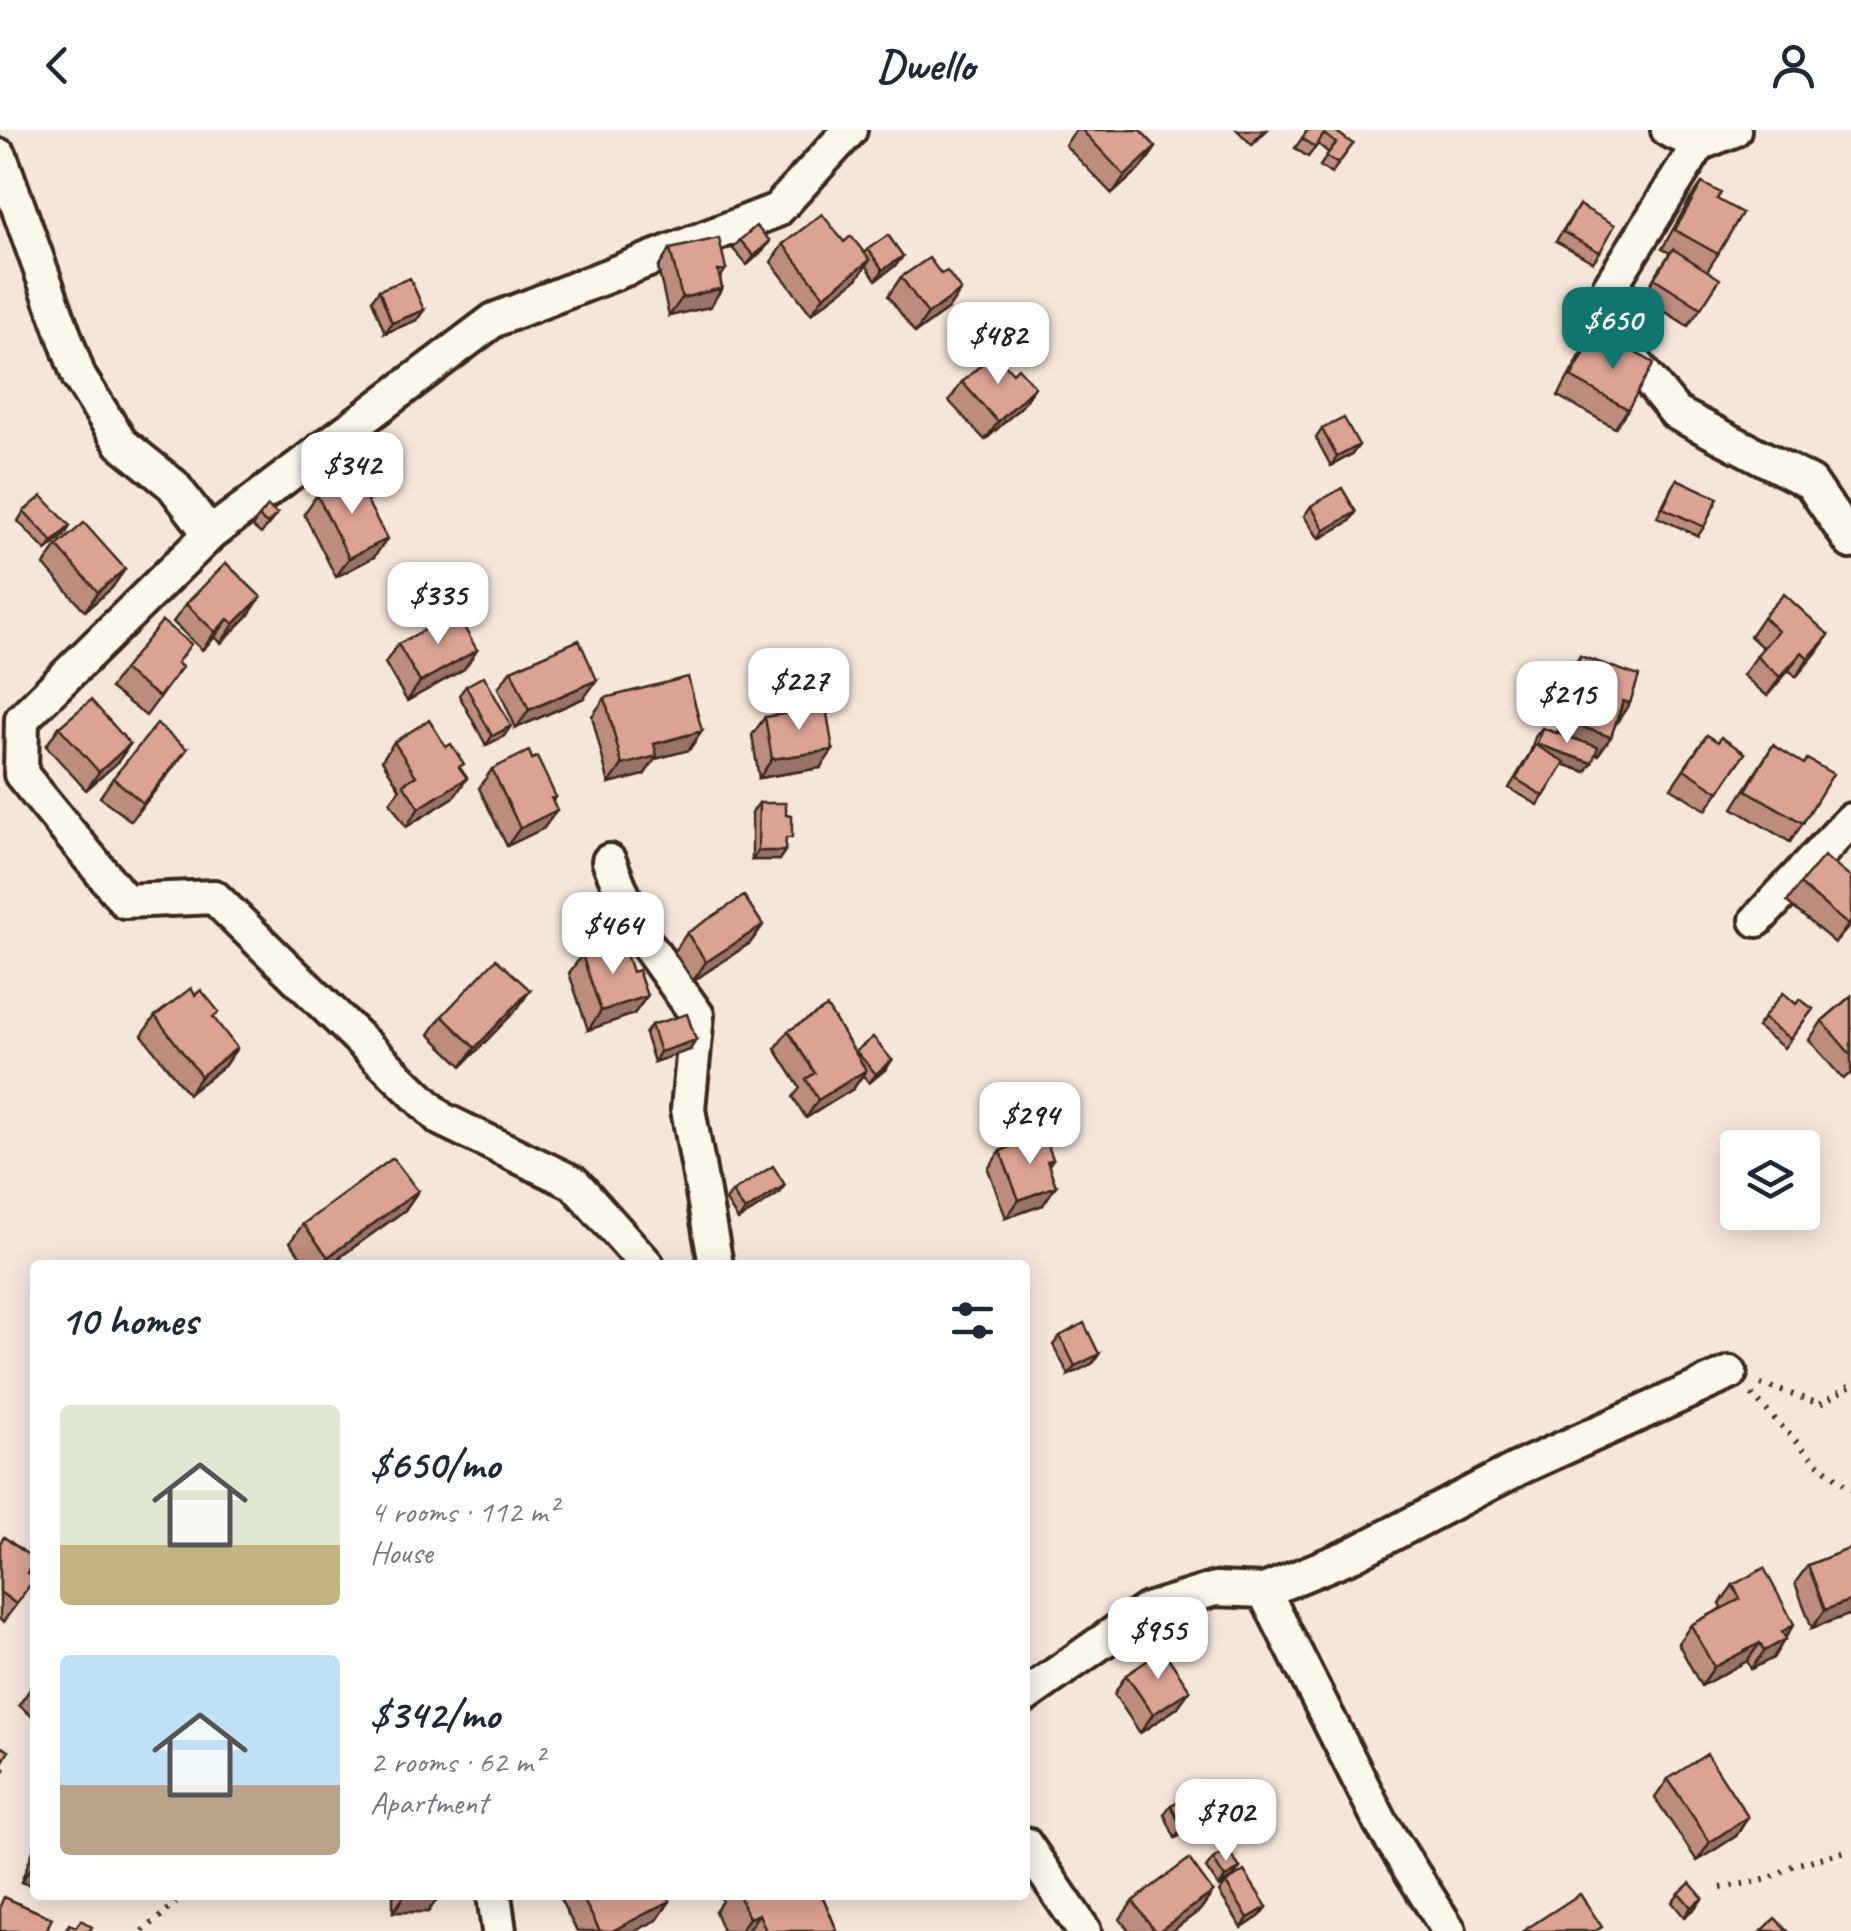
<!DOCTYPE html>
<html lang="en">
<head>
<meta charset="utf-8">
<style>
  body { margin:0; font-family:Caveat,sans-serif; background:#f2f2f3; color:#1f2937; height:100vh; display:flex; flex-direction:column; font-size:38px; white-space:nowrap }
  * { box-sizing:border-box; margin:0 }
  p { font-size:32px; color:#747a83 }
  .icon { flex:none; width:55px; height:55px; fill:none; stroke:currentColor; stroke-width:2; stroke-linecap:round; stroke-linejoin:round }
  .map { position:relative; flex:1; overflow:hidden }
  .sheet { position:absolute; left:30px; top:1130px; width:1000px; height:640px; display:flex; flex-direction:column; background:#fff; border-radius:10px; box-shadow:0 5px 25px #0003 }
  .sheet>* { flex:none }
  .fabs { position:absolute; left:1720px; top:1000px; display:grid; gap:20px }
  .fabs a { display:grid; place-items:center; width:100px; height:100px; border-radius:10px; background:#fff; box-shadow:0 5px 25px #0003; font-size:50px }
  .price { position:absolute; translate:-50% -85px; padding:0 22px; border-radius:20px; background:#fff; color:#222; font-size:32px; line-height:65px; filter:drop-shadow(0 2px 5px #0008) }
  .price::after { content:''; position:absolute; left:50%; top:60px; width:30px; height:22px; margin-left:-15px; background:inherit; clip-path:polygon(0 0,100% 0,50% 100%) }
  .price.current { background:#0f766e; color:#fff }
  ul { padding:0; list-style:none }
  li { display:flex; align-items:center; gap:30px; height:250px; padding:0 30px }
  li span { display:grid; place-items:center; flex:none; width:280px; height:200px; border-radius:10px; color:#555 }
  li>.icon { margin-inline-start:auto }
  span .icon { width:120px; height:120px; fill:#fffc; stroke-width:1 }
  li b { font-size:42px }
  h2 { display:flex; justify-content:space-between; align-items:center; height:120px; padding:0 30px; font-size:42px }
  header { display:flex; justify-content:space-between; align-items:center; height:130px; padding:0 30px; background:#fff; font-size:45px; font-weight:700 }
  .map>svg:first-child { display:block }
</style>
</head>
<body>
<header><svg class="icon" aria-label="back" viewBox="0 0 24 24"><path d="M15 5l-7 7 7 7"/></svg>Dwello<svg class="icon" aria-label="person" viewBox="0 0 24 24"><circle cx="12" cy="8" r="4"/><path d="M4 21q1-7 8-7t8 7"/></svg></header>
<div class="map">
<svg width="1851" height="1801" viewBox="0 0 1851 1801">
  <rect width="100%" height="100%" fill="#f5e6da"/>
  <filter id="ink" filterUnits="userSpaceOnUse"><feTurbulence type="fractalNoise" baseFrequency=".01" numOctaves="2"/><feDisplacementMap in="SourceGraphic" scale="20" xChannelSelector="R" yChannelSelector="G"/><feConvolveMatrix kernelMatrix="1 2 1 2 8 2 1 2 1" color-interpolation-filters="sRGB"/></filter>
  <g filter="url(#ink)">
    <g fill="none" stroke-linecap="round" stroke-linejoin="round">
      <defs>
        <path id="street" d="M1668 0 1699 14 1734 0
          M1699 14 1609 158 1615 208 1676 283 1811 353 1851 412
          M0 26 79 247 121 313 173 355 210 404
          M609 731 638 802 697 885 688 979 716 1135
          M1757 790 1851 690
          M647 1135 574 1053 441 989 214 767 125 771 21 644 22 589 210 404 494 190 777 80 850 0
          M1264 1461 1352 1425 1517 1339 1730 1243
          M1025 1566 1147 1480 1215 1459 1264 1461 1381 1693 1449 1801
          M1025 1714 1084 1801
          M494 1765 499 1801"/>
      </defs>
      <use href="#street" stroke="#3b2a1e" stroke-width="40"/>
      <path stroke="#3b2a1e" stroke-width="6" stroke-dasharray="2.5 8" stroke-linecap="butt" d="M1761 1254 1820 1274 1851 1255
        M1752 1265 1810 1326 1851 1360
        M1721 1758 1769 1749 1794 1735 1851 1720
        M143 1801 176 1773"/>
      <use href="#street" stroke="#fbf7ec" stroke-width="32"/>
    </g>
    <path fill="#bc8c7e" stroke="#3b2a1e" stroke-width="2.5" d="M1076 0H1140L1156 17 1143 36 1112 64 1065 15Z
      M1237 0H1267L1252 15Z
      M1308 0 1353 14 1331 44 1320 36 1329 23 1318 14 1308 27 1295 18Z
      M1702 53 1717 69 1718 124 1707 141 1701 178 1688 196 1642 167 1670 123 1662 119 1689 71Z
      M1579 75 1600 122 1593 132 1556 111Z
      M740 110 763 121 747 135 733 119Z
      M844 112 864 124 868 119 903 126 896 135 876 150 866 135 857 149 811 184 771 132 783 114Z
      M670 119 726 139 720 148 722 158 710 177 669 186 658 138Z
      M941 144 948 179 915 203 888 166 901 147Z
      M379 160 417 190 385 203 372 170Z
      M1593 208 1622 224 1627 218 1628 279 1615 298 1558 266 1580 226Z
      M1013 243 1022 276 985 310 949 271 962 252Z
      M1322 299 1359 315 1352 324 1331 336 1316 308Z
      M1677 349 1704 397 1698 406 1657 387 1671 358Z
      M317 365 374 427 336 447 304 384Z
      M1311 376 1356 382 1350 391 1319 409 1304 386Z
      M24 381 70 396 64 406 46 421 18 391Z
      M277 384 261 404 252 396 259 387Z
      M57 416 125 439 112 458 85 481 44 435Z
      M186 474 248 486 221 513 215 507 202 520 173 492Z
      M1763 487 1816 523 1796 547 1789 540 1767 566 1743 545 1763 518 1750 506Z
      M398 514 477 520 464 539 407 571 385 533Z
      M1580 526 1617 592 1598 625 1595 624 1586 642 1563 634 1538 675 1509 658 1530 623 1535 607 1542 598 1557 603 1567 575 1558 572 1567 544Z
      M177 533 182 537 146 586 110 558 123 540Z
      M511 540 584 568 516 598 498 558Z
      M466 556 504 606 486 615 459 565Z
      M605 568 702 601 689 620 655 629 644 645 609 654 592 586Z
      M765 587 820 638 759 648 752 605Z
      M59 597 130 614 117 633 86 660 46 616Z
      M1707 605 1718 612 1745 623 1706 680 1671 658Z
      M394 612 460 638 467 648 454 667 406 697 390 672 400 659 382 630Z
      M1773 615 1803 693 1790 712 1733 678Z
      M187 619 131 691 100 667 113 648Z
      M492 639 556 667 553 671 544 698 507 716 479 658Z
      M759 673 785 717 779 730H752V682Z
      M1800 754 1851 794 1835 813 1787 772Z
      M763 795 750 813 693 851 674 822 687 803Z
      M582 825 632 842 647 866 634 884 588 900 569 843Z
      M530 860 517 879 462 936 429 904 442 886Z
      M1783 863 1796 874 1813 879 1784 918 1757 897Z
      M1851 866V943L1843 949 1809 910 1822 891Z
      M155 886 214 889 237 918 224 936 188 964 142 905Z
      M651 895 690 920 654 932 645 904Z
      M788 901 855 923 856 921 892 930 886 939 869 953 863 945 853 959 806 988 793 967 800 958 775 919Z
      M1000 1021 1053 1029 1049 1035 1043 1075 1006 1088 988 1039Z
      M418 1061 405 1080 329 1135H307L290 1112 303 1094Z
      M732 1062 778 1064 738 1090 726 1071Z
      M1060 1206 1099 1224 1093 1233 1069 1245 1053 1215Z
      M0 1413 27 1443 22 1467 3 1492 0 1490Z
      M1851 1418V1484L1812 1498 1795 1453 1808 1435Z
      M1733 1455 1785 1508 1773 1528 1751 1539 1747 1531 1701 1556 1678 1513 1691 1495 1722 1478 1720 1473Z
      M1126 1545 1190 1560 1177 1578 1140 1603 1114 1564Z
      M35 1552V1589L19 1575Z
      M1668 1649 1748 1687 1736 1706 1697 1731 1655 1668Z
      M1171 1675 1221 1684 1175 1708 1164 1684Z
      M35 1716V1757L21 1752Z
      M1213 1729 1240 1738 1233 1747 1219 1757 1206 1738Z
      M1226 1753 1267 1777 1260 1786 1242 1798 1219 1762Z
      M1213 1762 1200 1780 1172 1801H1129L1120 1789 1133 1771Z
      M1679 1763 1696 1777 1684 1787 1672 1772Z
      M393 1765H440L428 1782H393Z
      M563 1765H667L670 1771 657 1790 635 1801H577L560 1769Z
      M720 1765H822L837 1801H723L715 1781 722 1771Z"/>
    <path fill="#997267" stroke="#3b2a1e" stroke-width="2.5" d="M1263 0H1267L1252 15Z
      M1156 17 1143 36 1112 64 1125 46Z
      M770 111 763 121 747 135 754 126Z
      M903 126 896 135 876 150 883 140Z
      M870 130 857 149 811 184 824 166Z
      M722 158 710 177 669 186 682 168Z
      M961 160 948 179 915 203 928 184Z
      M424 180 417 190 385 203 392 193Z
      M1035 257 1022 276 985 310 998 292Z
      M1359 315 1352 324 1331 336 1337 327Z
      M1356 382 1350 391 1319 409 1325 400Z
      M70 396 64 406 46 421 53 412Z
      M387 409 374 427 336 447 349 428Z
      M125 439 112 458 85 481 98 462Z
      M261 467 248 486 221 513 234 494Z
      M228 489 215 507 202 520 215 502Z
      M1829 505 1816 523 1796 547 1808 528Z
      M477 520 464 539 407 571 420 552Z
      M1802 522 1789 540 1767 566 1780 547Z
      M597 550 584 568 516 598 529 580Z
      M1571 553 1580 556 1567 575 1558 572Z
      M1623 571 1630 573 1617 592Z
      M1568 592 1611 607 1598 625 1555 611Z
      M511 596 504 606 486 615 492 606Z
      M702 601 689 620 655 629 644 645 609 654 622 635 654 614Z
      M130 614 117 633 86 660 99 642Z
      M1537 614 1592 633 1586 642 1531 623Z
      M187 619 174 637 131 691 143 673Z
      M833 620 820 638 759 648 772 629Z
      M467 648 454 667 406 697 419 678Z
      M557 680 544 698 507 716 520 698Z
      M758 721H785L779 730H752Z
      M1851 791V794L1835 813Z
      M763 795 750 813 693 851 706 832Z
      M530 860 517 879 462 936 475 918Z
      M647 866 634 884 588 900 601 881Z
      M696 910 690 920 654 932 660 922Z
      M237 918 224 936 188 964 201 946Z
      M892 930 886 939 869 953 876 944Z
      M866 940 853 959 806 988 818 970Z
      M785 1055 778 1064 738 1090 745 1081Z
      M1056 1056 1043 1075 1006 1088 1019 1070Z
      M418 1061 405 1080 329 1135H322L328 1127Z
      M1099 1224 1093 1233 1069 1245 1075 1236Z
      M1851 1470V1484L1812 1498 1825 1480Z
      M1794 1494 1773 1528 1751 1539 1764 1521 1782 1502Z
      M1760 1513 1747 1531 1701 1556 1714 1537Z
      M1190 1560 1177 1578 1140 1603 1153 1584Z
      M1228 1675 1221 1684 1175 1708 1182 1698Z
      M1748 1687 1736 1706 1697 1731 1710 1712Z
      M34 1734H35V1757L21 1752Z
      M1240 1738 1233 1747 1219 1757 1225 1748Z
      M1213 1762 1200 1780 1172 1801H1159Z
      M405 1765H440L428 1782H393Z
      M1703 1768 1696 1777 1684 1787 1691 1777Z
      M670 1771 657 1790 635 1801H612Z
      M1267 1777 1260 1786 1242 1798 1248 1788Z
      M759 1784 747 1801H740L749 1788Z"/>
    <path fill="#dba393" stroke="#3b2a1e" stroke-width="2.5" d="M1082 0H1140L1156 17 1125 46Z
      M1308 0H1334L1353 14 1338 34 1326 26 1336 13 1324 4 1315 18 1302 8Z
      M1702 53 1721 63 1717 69 1742 83 1718 124 1675 100Z
      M1579 75 1615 95 1600 122 1563 102Z
      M822 84 844 112 851 106 870 130 824 166 783 114Z
      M756 96 770 111 754 126 740 110Z
      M888 105 903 126 883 140 868 119Z
      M719 108 726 139 718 141 722 158 682 168 670 119Z
      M1673 119 1720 149 1701 178 1654 148Z
      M929 128 941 144 947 141 961 160 928 184 901 147Z
      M410 148 424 180 392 193 379 160Z
      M1593 208 1623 225 1627 218 1654 233 1628 279 1571 247Z
      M994 223 1013 243 1018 238 1035 257 998 292 962 252Z
      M1344 288 1359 315 1337 327 1322 299Z
      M354 346 387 409 349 428 317 365Z
      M1677 349 1718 368 1704 397 1663 378Z
      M1342 358 1356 382 1325 400 1311 376Z
      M42 366 70 396 53 412 24 381Z
      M268 376 277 384 267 394 259 387Z
      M84 393 125 439 98 462 57 416Z
      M226 433 261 467 234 494 228 489 215 502 186 474Z
      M1784 464 1829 505 1808 528 1802 522 1780 547 1756 526 1778 501 1763 487Z
      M456 483 477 520 420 552 398 514Z
      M162 491 191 514 177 533 182 537 159 567 123 540Z
      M579 510 597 550 529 580 511 540Z
      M1580 526 1639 546 1630 573 1623 571 1611 607 1568 592 1580 556 1571 553Z
      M484 546 511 596 492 606 466 556Z
      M688 547 702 601 654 614 657 626 622 635 605 568Z
      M91 570 130 614 99 642 59 597Z
      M826 577 833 620 772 629 765 587Z
      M429 590 446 617 451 614 464 634 459 637 467 648 419 678 403 654 416 646 394 612Z
      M157 594 187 619 143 673 113 648Z
      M1542 598 1598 617 1592 633 1537 614Z
      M1707 605 1718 612 1721 607 1745 623 1719 662 1684 639Z
      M1535 615 1565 632 1544 666 1516 649Z
      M1773 615 1804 634 1807 629 1833 644 1803 693 1746 660Z
      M529 621 532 629 537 627 556 667 551 668 557 680 520 698 492 639Z
      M759 673H786V685L792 686V708H786L785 721H758Z
      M1824 726 1851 748V791L1848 795 1800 754Z
      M744 766 763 795 706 832 687 803Z
      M622 812 632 842 638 840 647 866 601 881 582 825Z
      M496 829 530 860 475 918 442 886Z
      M191 858 195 865 201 860 219 882 213 887 237 918 201 946 155 886Z
      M1783 863 1796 874 1800 869 1813 879 1790 909 1763 888Z
      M1851 866V925L1822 891Z
      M827 877 866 940 818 970 806 949 815 943 788 901Z
      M687 884 696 910 660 922 651 895Z
      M873 907 892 930 876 944 856 921Z
      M1044 1004 1053 1029 1047 1031 1056 1056 1019 1070 1000 1021Z
      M393 1028 418 1061 328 1127 303 1094Z
      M773 1036 785 1055 745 1081 732 1062Z
      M1084 1193 1099 1224 1075 1236 1060 1206Z
      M4 1407 35 1430 27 1443 35 1448 16 1474 0 1462V1413Z
      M1851 1418V1470L1825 1480 1808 1435Z
      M1764 1438 1794 1494 1782 1502 1786 1509 1764 1521 1760 1513 1714 1537 1691 1495 1740 1469 1733 1455Z
      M1163 1520 1190 1560 1153 1584 1126 1545Z
      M0 1616 9 1621 0 1636 5 1639 0 1647Z
      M1707 1624 1748 1687 1710 1712 1668 1649Z
      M1217 1652 1228 1675 1182 1698 1171 1675Z
      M1227 1719 1240 1738 1225 1748 1213 1729Z
      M1189 1729 1213 1762 1159 1801H1155L1133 1771Z
      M1244 1741 1267 1777 1248 1788 1226 1753Z
      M1690 1753 1703 1768 1691 1777 1679 1763Z
      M1580 1764 1602 1797 1595 1801H1523Z
      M581 1765H667L670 1771 612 1801H600Z
      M739 1765H822L837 1801H766L759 1784 749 1788Z
      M4 1767 52 1788 46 1801H0V1776Z
      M1775 1788 1788 1801H1762Z
      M81 1790 92 1797 89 1801H65L70 1794 76 1797Z"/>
  </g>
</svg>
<div class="fabs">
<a><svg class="icon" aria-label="layers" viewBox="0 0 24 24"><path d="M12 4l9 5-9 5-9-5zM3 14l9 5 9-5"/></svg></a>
</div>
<b class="price current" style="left:1613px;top:242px">$650</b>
<b class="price" style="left:998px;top:257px">$482</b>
<b class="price" style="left:352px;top:387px">$342</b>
<b class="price" style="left:438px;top:517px">$335</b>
<b class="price" style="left:799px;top:603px">$227</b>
<b class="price" style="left:1567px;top:616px">$215</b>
<b class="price" style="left:613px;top:847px">$464</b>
<b class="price" style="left:1030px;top:1037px">$294</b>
<b class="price" style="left:1158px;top:1552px">$955</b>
<b class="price" style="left:1226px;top:1734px">$702</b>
<section class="sheet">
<h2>10 homes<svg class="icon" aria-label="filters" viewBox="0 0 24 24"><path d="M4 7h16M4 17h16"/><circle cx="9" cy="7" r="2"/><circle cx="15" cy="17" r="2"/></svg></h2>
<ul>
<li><span style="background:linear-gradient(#dfe7d0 70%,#c2b280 0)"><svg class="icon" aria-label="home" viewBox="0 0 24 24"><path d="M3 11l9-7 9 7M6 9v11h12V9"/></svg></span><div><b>$650/mo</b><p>4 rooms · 112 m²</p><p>House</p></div></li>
<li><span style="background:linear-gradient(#bfe0f5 65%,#b9a48a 0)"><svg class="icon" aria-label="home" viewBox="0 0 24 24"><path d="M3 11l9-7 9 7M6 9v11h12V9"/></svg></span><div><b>$342/mo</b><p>2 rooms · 62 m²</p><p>Apartment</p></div></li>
</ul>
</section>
</div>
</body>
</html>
